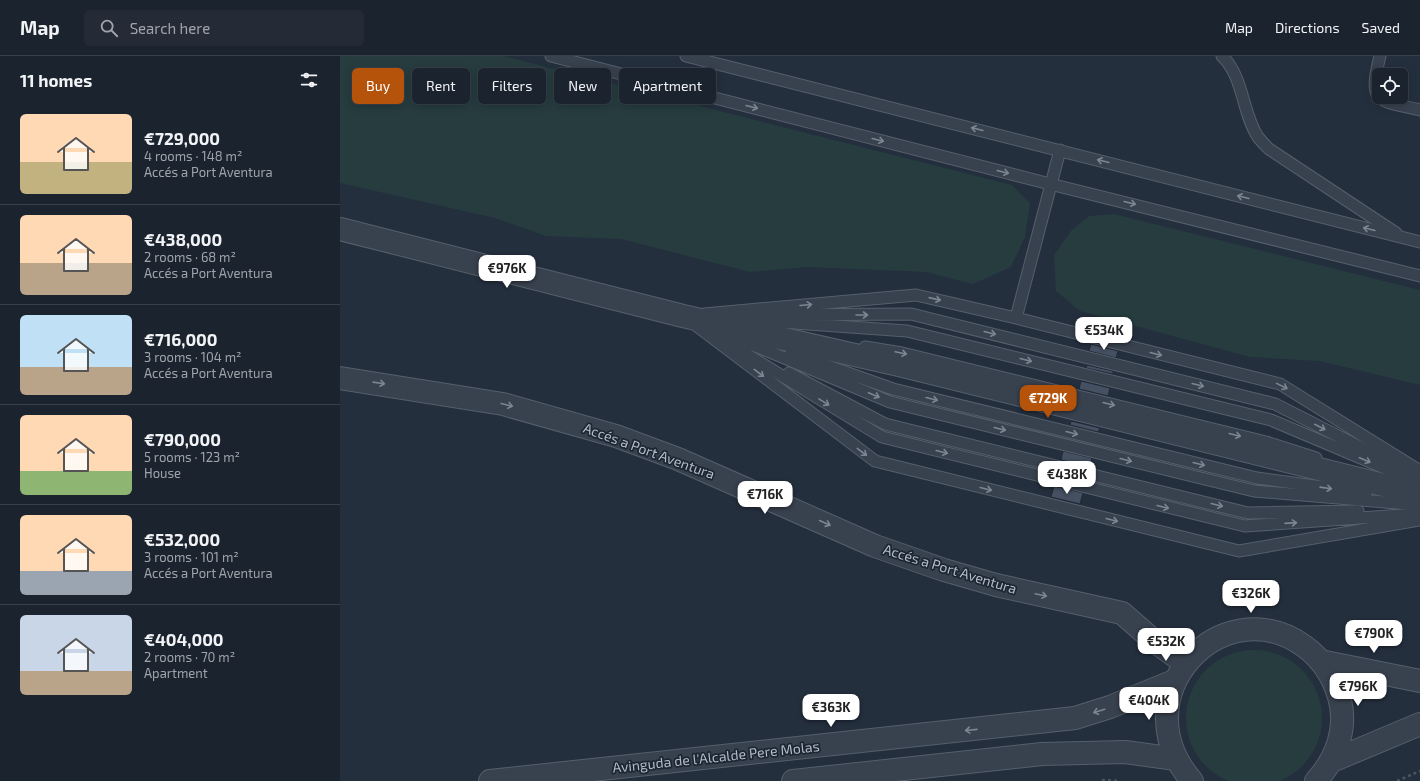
<!DOCTYPE html>
<html lang="en">
<head>
<meta charset="utf-8">
<style>
  body { margin:0; font-family:"Exo 2",sans-serif; background:#242b36; color:#f1f3f6; height:100vh; display:flex; flex-direction:column; font-size:15px; white-space:nowrap }
  * { box-sizing:border-box; margin:0 }
  p { font-size:13px; color:#a0a4aa }
  .icon { flex:none; width:22px; height:22px; fill:none; stroke:currentColor; stroke-width:2; stroke-linecap:round; stroke-linejoin:round }
  .map { position:relative; flex:1; overflow:hidden }
  .drawer { display:flex; flex-direction:column; background:#1b232e; width:340px }
  .drawer>* { flex:none }
  .top-card { position:absolute; left:12px; top:12px; width:380px; height:36px; display:flex; gap:8px }
  .controls { position:absolute; left:1032px; top:12px; display:grid; gap:8px }
  .controls a { display:grid; place-items:center; width:36px; height:36px; border-radius:6px; background:#1b232e; box-shadow:0 2px 10px #0003,0 0 0 1px #39404a; font-size:20px }
  .price { position:absolute; translate:-50% -34px; padding:0 9px; border-radius:8px; background:#fff; color:#222; font-size:13px; line-height:26px; filter:drop-shadow(0 1px 2px #0008) }
  .price::after { content:''; position:absolute; left:50%; top:24px; width:12px; height:9px; margin-left:-6px; background:inherit; clip-path:polygon(0 0,100% 0,50% 100%) }
  .price.current { background:#b45309; color:#fff }
  ul { padding:0; list-style:none }
  li { display:flex; align-items:center; gap:12px; height:100px; padding:0 20px }
  li+li { border-top:1px solid #39404a }
  li span { display:grid; place-items:center; flex:none; width:112px; height:80px; border-radius:6px; color:#555 }
  li>.icon { margin-inline-start:auto }
  span .icon { width:48px; height:48px; fill:#fffc; stroke-width:1 }
  li b { font-size:17px }
  h2 { display:flex; justify-content:space-between; align-items:center; height:48px; padding:0 20px; font-size:17px }
  .tag { padding:0 14px; border-radius:6px; background:#1b232e; box-shadow:0 2px 10px #0003,0 0 0 1px #39404a; font-size:14px; line-height:36px }
  .tag.current { background:#b45309; color:#fff }
  header { display:flex; align-items:center; gap:24px; box-sizing:border-box; height:56px; padding:0 20px; background:#1b232e; border-bottom:1px solid #39404a }
  header strong { font-size:19px }
  nav { display:flex; gap:22px; margin-inline-start:auto; font-size:14px }
  .search { width:280px; height:36px; background:#242b36; display:flex; align-items:center; gap:10px; box-sizing:border-box; padding:0 14px; border-radius:6px; color:#a0a4aa; font-size:15px }
  main { display:flex; flex:1; min-height:0 }
  .map>svg:first-child { display:block }
</style>
</head>
<body>
<header>
<strong>Map</strong>
<div class="search"><svg class="icon" aria-label="search" viewBox="0 0 24 24"><circle cx="10" cy="10" r="6"/><path d="M15 15l6 6"/></svg>Search here</div>
<nav><a>Map</a><a>Directions</a><a>Saved</a></nav>
</header>
<main>
<section class="drawer">
<h2>11 homes<svg class="icon" aria-label="filters" viewBox="0 0 24 24"><path d="M4 7h16M4 17h16"/><circle cx="9" cy="7" r="2"/><circle cx="15" cy="17" r="2"/></svg></h2>
<ul>
<li><span style="background:linear-gradient(#ffd9b3 60%,#c2b280 0)"><svg class="icon" aria-label="home" viewBox="0 0 24 24"><path d="M3 11l9-7 9 7M6 9v11h12V9"/></svg></span><div><b>€729,000</b><p>4 rooms · 148 m²</p><p>Accés a Port Aventura</p></div></li>
<li><span style="background:linear-gradient(#ffd9b3 60%,#b9a48a 0)"><svg class="icon" aria-label="home" viewBox="0 0 24 24"><path d="M3 11l9-7 9 7M6 9v11h12V9"/></svg></span><div><b>€438,000</b><p>2 rooms · 68 m²</p><p>Accés a Port Aventura</p></div></li>
<li><span style="background:linear-gradient(#bfe0f5 65%,#b9a48a 0)"><svg class="icon" aria-label="home" viewBox="0 0 24 24"><path d="M3 11l9-7 9 7M6 9v11h12V9"/></svg></span><div><b>€716,000</b><p>3 rooms · 104 m²</p><p>Accés a Port Aventura</p></div></li>
<li><span style="background:linear-gradient(#ffd9b3 70%,#8fb573 0)"><svg class="icon" aria-label="home" viewBox="0 0 24 24"><path d="M3 11l9-7 9 7M6 9v11h12V9"/></svg></span><div><b>€790,000</b><p>5 rooms · 123 m²</p><p>House</p></div></li>
<li><span style="background:linear-gradient(#ffd9b3 70%,#9aa5b1 0)"><svg class="icon" aria-label="home" viewBox="0 0 24 24"><path d="M3 11l9-7 9 7M6 9v11h12V9"/></svg></span><div><b>€532,000</b><p>3 rooms · 101 m²</p><p>Accés a Port Aventura</p></div></li>
<li><span style="background:linear-gradient(#c9d6e8 70%,#b9a48a 0)"><svg class="icon" aria-label="home" viewBox="0 0 24 24"><path d="M3 11l9-7 9 7M6 9v11h12V9"/></svg></span><div><b>€404,000</b><p>2 rooms · 70 m²</p><p>Apartment</p></div></li>
</ul>
</section>
<div class="map">
<svg width="1080" height="725" viewBox="0 0 1080 725">
  <rect width="100%" height="100%" fill="#242f3e"/>
  <path fill="#263c3f" d="M0 0H163L672 129 690 147 685 181 671 211 633 228 586 216 468 211 410 216 281 183 206 180 155 162 0 127Z
    M774 158 1080 234V329L980 305 910 301 740 255 716 235 714 199 731 175 749 160Z
    M846 662a68 68 0 1 1 136 0a68 68 0 1 1-136 0Z"/>
  <path fill="#455162" stroke="#1f2835" d="M751 288 778 295 776 302 749 295Z
    M747 309 773 315V318L746 312Z
    M741 325 770 332 768 340 739 333Z
    M731 365 760 372 758 376 730 369Z
    M723 395 752 402 749 411 721 404Z
    M714 430 743 437 740 448 711 441Z"/>
  <g fill="none" stroke-linecap="round" stroke-linejoin="round">
    <defs>
      <path id="service" d="M211 0 710 128 1080 220
        M346 0 1080 186
        M882 0C904 21 902 57 918 81 921 85 925 89 929 93L1056 177
        M1040 0C1028 48 1037 44 1080 54
        M364 258 576 239 676 262 940 328 1080 415
        M422 259 571 258 935 348 1071 417
        M676 262 720 94
        M398 263 567 275 931 364 1080 427
        M353 267 535 405 899 495 1080 464
        M374 276 406 293
        M399 283 550 346 914 435 1080 449
        M525 291 562 297 926 386 976 402
        M398 293 542 381 905 470 1077 458
        M451 297 553 333 917 422 1026 437
        M449 317 545 368 908 457 1018 455"/>
      <path id="minor" d="M0 173 343 260 559 309 1080 438"/>
      <path id="tertiary" d="M0 322 163 348 276 380 338 403 535 490 604 514 656 529 782 557 814 585 846 608
        M980 605 1080 625
        M992 705 1080 668
        M150 725 735 662 770 651 834 625
        M453 725 702 698 785 696 836 703
        M852 725C779 641 881 531 964 590 982 603 993 620 999 641 1008 671 997 702 976 725"/>
    </defs>
    <use href="#service" stroke="#565f6c" stroke-width="13"/>
    <use href="#minor" stroke="#565f6c" stroke-width="24"/>
    <use href="#tertiary" stroke="#565f6c" stroke-width="24"/>
    <path stroke="#44595c" stroke-width="2.5" stroke-dasharray="3 3" stroke-linecap="butt" d="M762 724 780 725
      M1057 725 1080 715"/>
    <use href="#service" stroke="#38414e" stroke-width="11"/>
    <use href="#minor" stroke="#38414e" stroke-width="22"/>
    <use href="#tertiary" stroke="#38414e" stroke-width="22"/>
  </g>
  <defs><path id="oneway-shaft" d="M-6 0H5M1.5-3L5.5 0L1.5 3" fill="none" stroke-width="1.6" stroke-linecap="round" stroke-linejoin="round"/></defs>
  <g stroke="#7c8592">
    <use href="#oneway-shaft" transform="translate(412 51) rotate(14)"/>
    <use href="#oneway-shaft" transform="translate(637 73) rotate(-166)"/>
    <use href="#oneway-shaft" transform="translate(538 84) rotate(14)"/>
    <use href="#oneway-shaft" transform="translate(763 105) rotate(-166)"/>
    <use href="#oneway-shaft" transform="translate(663 116) rotate(14)"/>
    <use href="#oneway-shaft" transform="translate(903 141) rotate(-166)"/>
    <use href="#oneway-shaft" transform="translate(790 147) rotate(14)"/>
    <use href="#oneway-shaft" transform="translate(1029 173) rotate(-166)"/>
    <use href="#oneway-shaft" transform="translate(595 243) rotate(13)"/>
    <use href="#oneway-shaft" transform="translate(466 249) rotate(-5)"/>
    <use href="#oneway-shaft" transform="translate(522 259)"/>
    <use href="#oneway-shaft" transform="translate(650 277) rotate(14)"/>
    <use href="#oneway-shaft" transform="translate(561 297) rotate(12)"/>
    <use href="#oneway-shaft" transform="translate(816 298) rotate(14)"/>
    <use href="#oneway-shaft" transform="translate(686 304) rotate(14)"/>
    <use href="#oneway-shaft" transform="translate(419 317) rotate(37)"/>
    <use href="#oneway-shaft" transform="translate(39 327) rotate(8)"/>
    <use href="#oneway-shaft" transform="translate(858 329) rotate(14)"/>
    <use href="#oneway-shaft" transform="translate(942 330) rotate(26)"/>
    <use href="#oneway-shaft" transform="translate(534 339) rotate(23)"/>
    <use href="#oneway-shaft" transform="translate(592 343) rotate(14)"/>
    <use href="#oneway-shaft" transform="translate(484 346) rotate(32)"/>
    <use href="#oneway-shaft" transform="translate(769 348) rotate(14)"/>
    <use href="#oneway-shaft" transform="translate(167 349) rotate(14)"/>
    <use href="#oneway-shaft" transform="translate(980 371) rotate(27)"/>
    <use href="#oneway-shaft" transform="translate(660 373) rotate(14)"/>
    <use href="#oneway-shaft" transform="translate(732 377) rotate(14)"/>
    <use href="#oneway-shaft" transform="translate(895 379) rotate(14)"/>
    <use href="#oneway-shaft" transform="translate(522 396) rotate(37)"/>
    <use href="#oneway-shaft" transform="translate(602 396) rotate(14)"/>
    <use href="#oneway-shaft" transform="translate(786 404) rotate(14)"/>
    <use href="#oneway-shaft" transform="translate(1025 404) rotate(23)"/>
    <use href="#oneway-shaft" transform="translate(859 408) rotate(14)"/>
    <use href="#oneway-shaft" transform="translate(986 432) rotate(8)"/>
    <use href="#oneway-shaft" transform="translate(646 433) rotate(14)"/>
    <use href="#oneway-shaft" transform="translate(877 449) rotate(14)"/>
    <use href="#oneway-shaft" transform="translate(823 451) rotate(14)"/>
    <use href="#oneway-shaft" transform="translate(772 464) rotate(14)"/>
    <use href="#oneway-shaft" transform="translate(485 467) rotate(24)"/>
    <use href="#oneway-shaft" transform="translate(951 467) rotate(-4)"/>
    <use href="#oneway-shaft" transform="translate(701 539) rotate(12)"/>
    <use href="#oneway-shaft" transform="translate(759 655) rotate(163)"/>
    <use href="#oneway-shaft" transform="translate(631 674) rotate(174)"/>
  </g>
  <g text-anchor="middle" stroke-width="3.5" stroke-linejoin="round" paint-order="stroke">
    <g font-size="14" fill="#b4bcc9" stroke="#1d2633">
      <text transform="translate(309 395) rotate(20)" y="5">Accés a Port Aventura</text>
      <text transform="translate(610 513) rotate(17)" y="5">Accés a Port Aventura</text>
      <text transform="translate(376 701) rotate(-6)" y="5">Avinguda de l'Alcalde Pere Molas</text>
    </g>
  </g>
</svg>
<div class="controls">
<a><svg class="icon" aria-label="locate" viewBox="0 0 24 24"><circle cx="12" cy="12" r="6"/><path d="M12 2v4M12 18v4M2 12h4M18 12h4"/></svg></a>
</div>
<b class="price" style="left:167px;top:233px">€976K</b>
<b class="price" style="left:764px;top:295px">€534K</b>
<b class="price current" style="left:708px;top:363px">€729K</b>
<b class="price" style="left:727px;top:439px">€438K</b>
<b class="price" style="left:425px;top:459px">€716K</b>
<b class="price" style="left:911px;top:558px">€326K</b>
<b class="price" style="left:1034px;top:598px">€790K</b>
<b class="price" style="left:826px;top:606px">€532K</b>
<b class="price" style="left:1018px;top:651px">€796K</b>
<b class="price" style="left:809px;top:665px">€404K</b>
<b class="price" style="left:491px;top:672px">€363K</b>
<div class="top-card">
<a class="tag current">Buy</a>
<a class="tag">Rent</a>
<a class="tag">Filters</a>
<a class="tag">New</a>
<a class="tag">Apartment</a>
</div>
</div>
</main>
</body>
</html>
